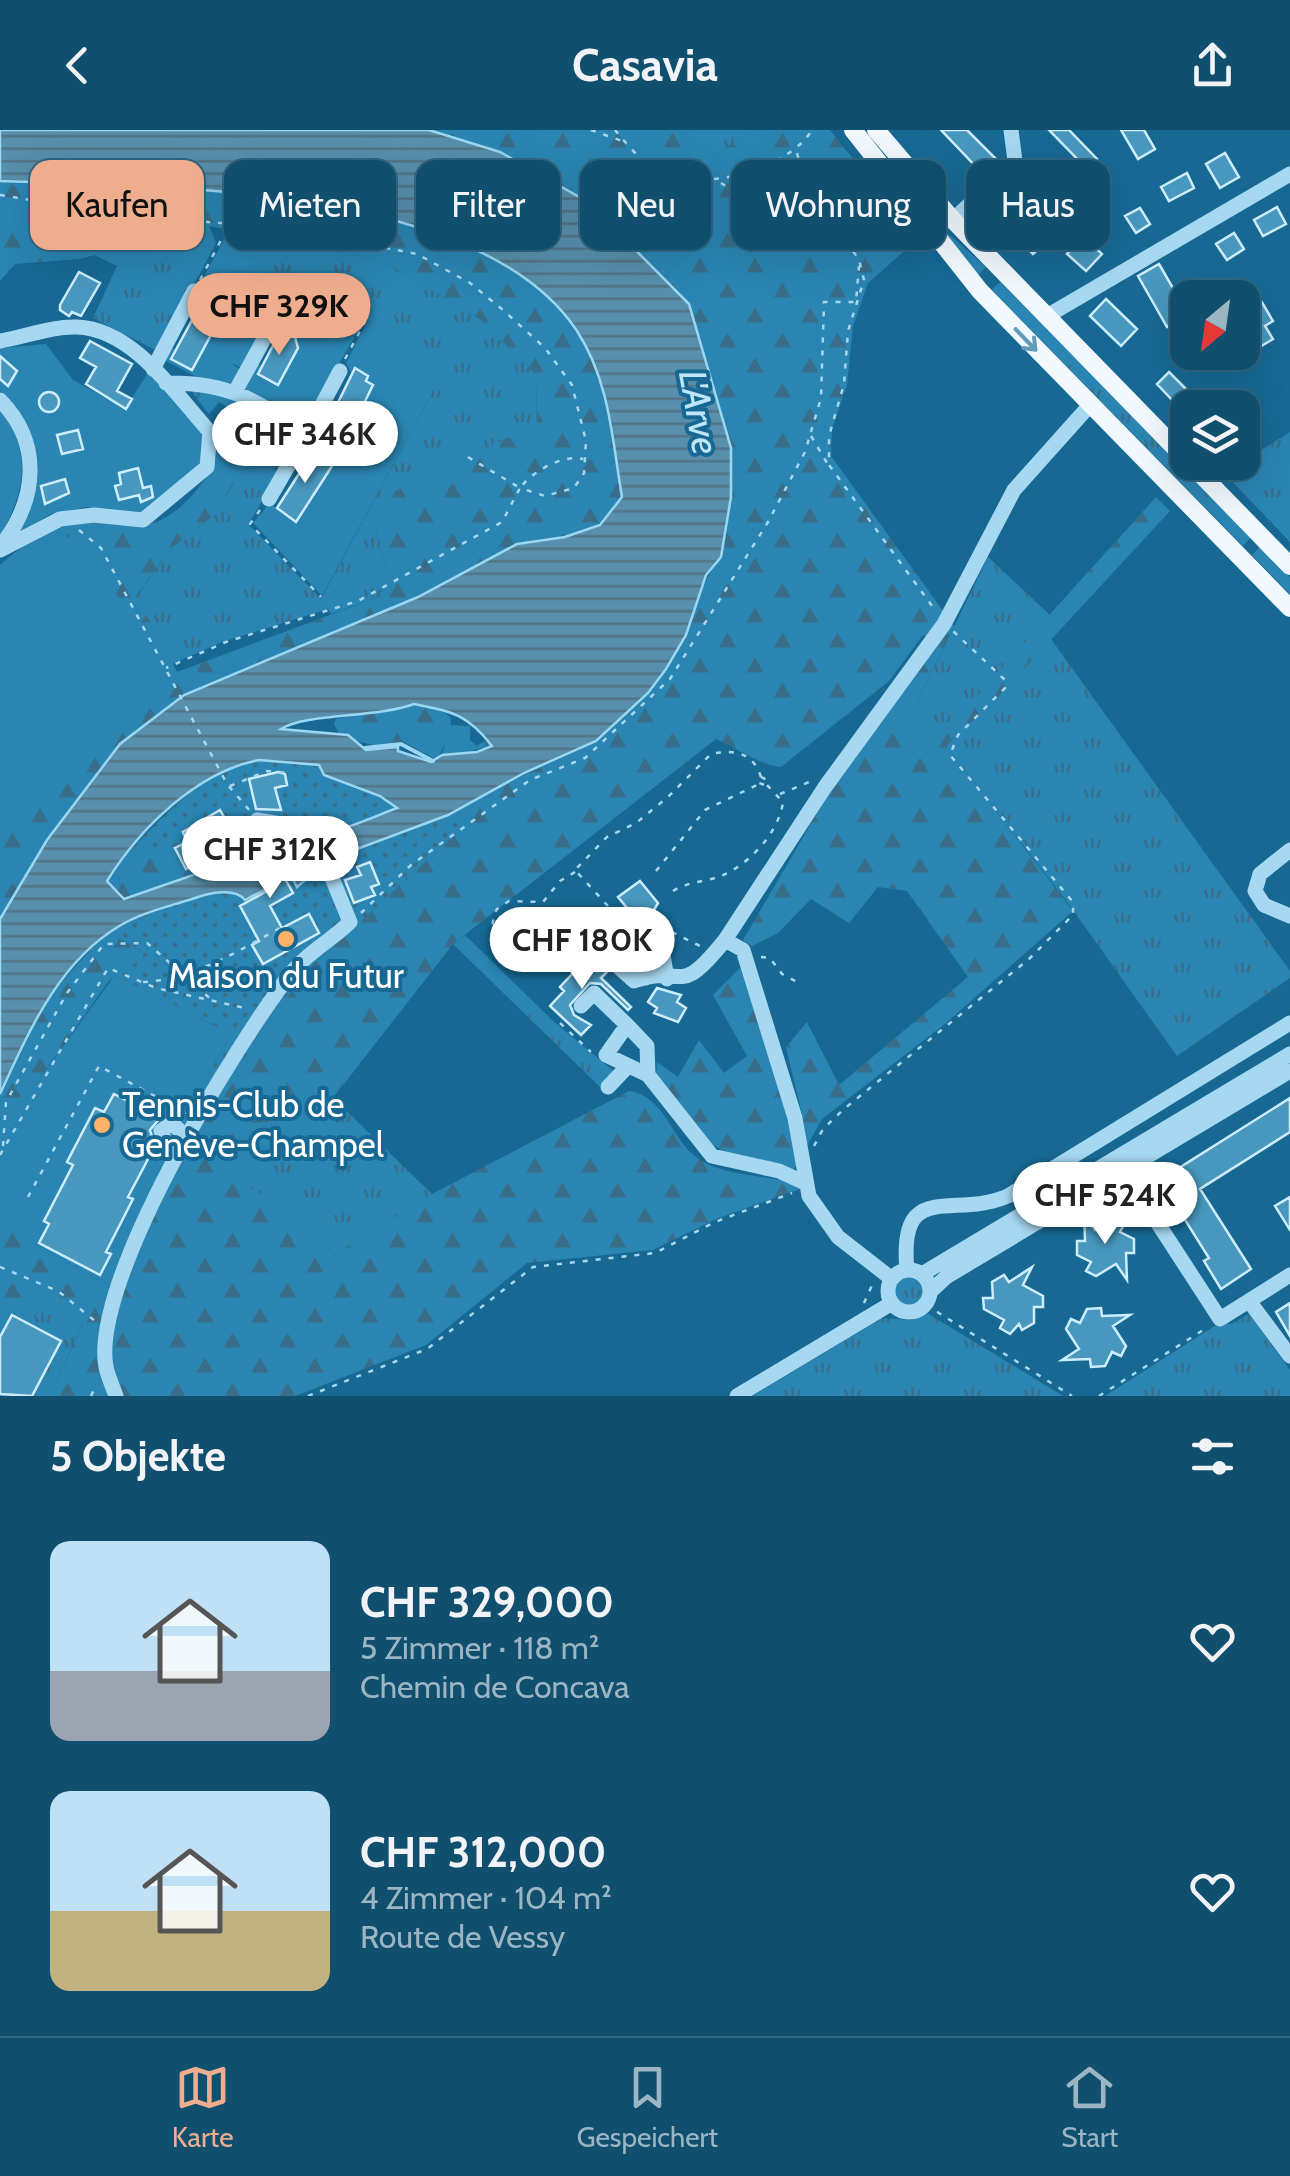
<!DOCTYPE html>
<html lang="de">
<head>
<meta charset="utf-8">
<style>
  body { margin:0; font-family:Cabin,sans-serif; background:#1e5977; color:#f1f3f6; height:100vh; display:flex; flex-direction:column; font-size:38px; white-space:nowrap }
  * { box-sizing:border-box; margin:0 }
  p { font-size:32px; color:#9cb5c3 }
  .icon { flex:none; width:55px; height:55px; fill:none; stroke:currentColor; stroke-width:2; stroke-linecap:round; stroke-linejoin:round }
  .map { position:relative; height:1266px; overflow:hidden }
  .details { display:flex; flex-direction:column; background:#114f6f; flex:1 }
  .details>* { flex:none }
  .guide { position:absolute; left:30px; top:30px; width:1230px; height:90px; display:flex; gap:20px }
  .needle { width:65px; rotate:209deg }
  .controls { position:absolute; left:1170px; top:150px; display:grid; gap:20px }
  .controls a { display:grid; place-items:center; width:90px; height:90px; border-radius:20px; background:#114f6f; box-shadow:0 10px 40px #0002,0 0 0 2px #306682; font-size:50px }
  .price { position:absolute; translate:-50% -85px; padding:0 22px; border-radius:35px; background:#fff; color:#222; font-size:32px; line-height:65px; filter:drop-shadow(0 2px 5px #0008) }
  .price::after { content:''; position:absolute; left:50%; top:60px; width:30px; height:22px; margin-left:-15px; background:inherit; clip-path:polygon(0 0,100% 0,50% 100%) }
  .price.active { background:#eead8d; color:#111 }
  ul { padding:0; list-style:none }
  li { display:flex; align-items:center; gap:30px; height:250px; padding:0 50px }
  li span { display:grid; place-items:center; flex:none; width:280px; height:200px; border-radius:20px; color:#555 }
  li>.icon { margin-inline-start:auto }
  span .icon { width:120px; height:120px; fill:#fffc; stroke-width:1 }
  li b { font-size:42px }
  h2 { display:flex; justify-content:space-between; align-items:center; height:120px; padding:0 50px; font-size:42px }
  .tag { padding:0 35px; border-radius:20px; background:#114f6f; box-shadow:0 10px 40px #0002,0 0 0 2px #306682; font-size:35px; line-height:90px }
  .tag.active { background:#eead8d; color:#111 }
  header { display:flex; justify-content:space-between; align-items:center; height:130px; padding:0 50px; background:#114f6f; font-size:45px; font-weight:700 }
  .menu { display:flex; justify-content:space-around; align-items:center; height:140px; border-top:2px solid #306682; background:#114f6f; font-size:28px; color:#9cb5c3 }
  .menu a { display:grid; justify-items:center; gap:5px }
  .menu .active { color:#eead8d }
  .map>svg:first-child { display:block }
</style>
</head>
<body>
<header><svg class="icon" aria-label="back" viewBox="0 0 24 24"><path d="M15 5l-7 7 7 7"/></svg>Casavia<svg class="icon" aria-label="share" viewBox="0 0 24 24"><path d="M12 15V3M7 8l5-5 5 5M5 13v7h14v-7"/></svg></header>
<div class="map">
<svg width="1290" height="1266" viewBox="0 0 1290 1266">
  <defs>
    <pattern id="grass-tufts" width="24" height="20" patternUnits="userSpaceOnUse" patternTransform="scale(2.5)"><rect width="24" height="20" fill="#2a85b2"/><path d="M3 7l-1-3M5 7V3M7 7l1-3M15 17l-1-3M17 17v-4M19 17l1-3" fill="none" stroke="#386e89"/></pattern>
    <pattern id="forest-firs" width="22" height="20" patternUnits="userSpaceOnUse" patternTransform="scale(2.5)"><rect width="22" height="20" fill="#2a85b2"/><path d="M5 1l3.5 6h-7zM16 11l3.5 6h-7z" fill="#386e89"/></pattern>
    <pattern id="park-dots" width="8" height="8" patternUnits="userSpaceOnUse" patternTransform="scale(2.5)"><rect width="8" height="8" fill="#2a85b2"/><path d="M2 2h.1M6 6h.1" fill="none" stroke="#386e89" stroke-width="1.8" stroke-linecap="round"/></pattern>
    <pattern id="water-rules" width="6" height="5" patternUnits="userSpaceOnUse" patternTransform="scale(2.5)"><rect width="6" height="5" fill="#578fac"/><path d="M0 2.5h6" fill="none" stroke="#537486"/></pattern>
  </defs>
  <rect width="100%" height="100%" fill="#176994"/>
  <path fill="url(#grass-tufts)" d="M678 0H753L712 27Z
    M863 0 934 91 986 137 978 145Z
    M209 96 216 113 159 222 93 188 117 136 84 120Z
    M230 100 380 130 480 189 536 244 537 295 395 362 376 400 392 462 331 484 328 479 222 512 172 534 136 467 171 418 214 385 235 293 224 290 231 279 219 272 209 284 189 258 236 264 292 299 295 319 248 394 321 469 446 237 368 190 222 113Z
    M1000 152 1251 407 1243 416 992 160Z
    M1290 302V412L1224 343Z
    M1260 417 1290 447V464L1252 425Z
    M988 427 1051 486 930 618 909 589Z
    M1051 509 1290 841V848L1177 926 1068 773 946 616Z
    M450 595 470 596V610L477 616 487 610 492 615 446 628 442 625Z
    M465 805 553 891 616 943 600 957 453 814Z
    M333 968 432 1064 334 1125 302 1087 234 1050 305 981Z
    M895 1162a15 15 0 1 1 30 0a15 15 0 1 1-30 0Z
    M30 1167 83 1192 50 1266H0V1168Z
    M927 1183 1063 1266H753L882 1188 911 1190Z
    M1249 1184 1290 1240V1266H1105L1221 1192 1231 1194Z"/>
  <path fill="url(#forest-firs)" fill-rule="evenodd" d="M429 0H678L712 27 753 0H830L918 109 868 153 853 196 847 255 832 298 831 326 954 496 909 589 930 617 1156 367 1170 381 997 568 946 616 1073 781 946 893 822 989 792 1043 800 1059 716 1089 653 1120 527 1133 426 1215 295 1266H50L83 1193 30 1167 0 1168V1095L103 1152 128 1159 137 1116 202 988 281 875 305 842 465 696 459 679 472 669 596 612C616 584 647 568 666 539 689 503 695 459 721 427L689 174 588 72 500 22ZM923 505 937 511 850 627 743 810 752 816 778 803 811 769 849 793 878 757 907 761 968 847 839 955 807 892 786 917 802 984 789 983 746 832 713 865 747 926 724 943 699 910 678 947 657 932 656 947 707 1012 781 1050C754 1045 718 1044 696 1027 671 1009 665 966 629 961L432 1064 334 1125 302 1087 235 1050 305 981 333 968 453 814 716 609C737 618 759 635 781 637L889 551Z
    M0 51C157 56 480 54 577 201 610 253 612 309 622 367 605 400 573 407 539 409L309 516 184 565 120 614 47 710 0 789V686L24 675 0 435C25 413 55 393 89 392 126 390 144 406 178 379 191 368 211 346 215 329 219 313 216 307 226 293H235L245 312 243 338 214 385 171 418 136 466 177 542 392 462 376 400 395 361 537 294 536 244 480 189 380 130 209 96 79 129 15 134 0 151Z
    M414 574 439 578 451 588 450 603 437 630 402 611 377 616 341 607 334 594 336 589Z
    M168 714 184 748 124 769 107 751 130 720 135 725Z
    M109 803 141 821 108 852 0 1004C0 991 0 976 0 964 10 912 69 837 109 803Z"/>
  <path fill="url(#park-dots)" d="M259 630 319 635 324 645 380 666 417 696 459 679 466 695 305 842 202 988 188 980 231 904 115 845 141 821 109 803 125 792 192 769 168 715 135 725 130 720C169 681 203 641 259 630Z"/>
  <path fill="#2a85b2" d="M222 113 291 149 244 239 231 233 243 242 232 255 201 249 164 230 168 216 176 220 172 229 193 240 226 177 205 166 199 156Z
    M296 151 365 189 306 290 295 293 244 260 254 232 283 245 299 217 272 201Z
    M368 190 445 231 446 237 322 466 253 393 270 373 296 391 333 333 313 322 322 304 344 314 372 255 352 244 346 233Z
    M46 214 73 250 125 279 149 241 203 302V333L144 386 87 377 51 384 17 403C45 354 44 301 0 261V218Z
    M0 278C32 322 26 361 0 406Z
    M59 403 98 421 122 477 164 551 83 614 24 675 0 686V439Z
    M115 845 231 904 189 979 202 988 137 1116 128 1160 103 1152 0 1095V1003Z"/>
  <path fill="url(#water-rules)" stroke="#99d7f3" stroke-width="2.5" fill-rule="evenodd" d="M0 0H429L500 22 588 72 689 174 731 318V367L721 427 706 445 686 505 666 539 648 563 596 611 524 643 448 685 330 729 297 757 291 746 245 770C235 757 209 763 195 768 171 776 143 782 121 795 59 831 29 901 0 964V789L47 710 120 614 184 565 418 467 517 414 565 407 600 395 622 367C612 309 610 252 577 201 480 54 158 56 0 51ZM414 574C454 582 468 585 492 616L477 622 442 625 431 632 398 621V617L366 620 348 605 281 599C305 583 377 588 414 574ZM259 630 319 635 324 645 380 666 397 678C369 688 295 725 275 697L269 700 273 705 269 713 244 721 234 714 205 741 124 769 107 751C140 698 197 642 259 630Z"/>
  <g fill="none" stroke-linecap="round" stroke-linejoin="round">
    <path stroke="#99d7f3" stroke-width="4" d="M365 618 401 614 433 631"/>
  </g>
  <path fill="#4897be" stroke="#ceedfc" stroke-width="2.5" d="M941 0H967L995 28 981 42Z
    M1049 0H1069L1097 29 1087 39Z
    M1121 0H1144L1155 19 1138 29Z
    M1225 23 1239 47 1220 58 1206 34Z
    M1187 43 1194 58 1169 71 1161 57Z
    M1020 47 1034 61 1016 78 1002 64Z
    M1277 77 1286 94 1263 106 1254 90Z
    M1140 78 1150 94 1136 103 1125 86Z
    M1039 89 1054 105 1033 124 1018 108Z
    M1234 103 1244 119 1227 130 1216 114Z
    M1083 106 1102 124 1086 141 1067 124Z
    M1159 134 1188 184 1167 197 1138 146Z
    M79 142 100 153 81 186 72 182 69 186 60 180V175Z
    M213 163 223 168 219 174 226 177 192 240 171 229 205 166 210 168Z
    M1257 164 1273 191 1265 196 1273 209 1255 220 1242 193 1254 186 1245 171Z
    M1106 169 1137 199 1121 216 1090 186Z
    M287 203 295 207 298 218 278 255 258 244 278 206Z
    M90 211 132 234 117 261 132 269 126 279 86 254 96 237 80 228Z
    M1190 222H1224L1198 237Z
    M0 226 17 241 8 256 0 249Z
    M355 238 368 246 366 251 373 255 344 314 323 303Z
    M1169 242 1187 260 1174 272 1157 254Z
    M39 272a10 10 0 1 1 20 0a10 10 0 1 1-20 0Z
    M1232 264 1240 278H1208Z
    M78 300 83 319 62 324 57 305Z
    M313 322 334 333 296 392 277 378Z
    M138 338 143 358 151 356 153 367 141 372 139 365 119 370 115 356 121 354 119 343Z
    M65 349 69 363 45 374 41 356Z
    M278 642 285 644 287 655 275 658 281 680 256 679 249 649Z
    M220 680 228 694 210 703 216 715 197 725 201 732 186 739 175 718 187 712 183 702Z
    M246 692 259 702 293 763 270 776 282 798 309 784 319 803 263 834 252 815 259 811 240 776 267 761 233 699Z
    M370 732 379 754 371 757 375 765 354 773 345 750 361 745 357 737Z
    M640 751 658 773 651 785 634 787 624 794 617 785 627 778 618 767Z
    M592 823 607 842 601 848 631 877 628 880 601 854 590 853 570 875 574 885 591 895 581 905 550 876 564 861 560 857Z
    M657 858 681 865 677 872 686 878 678 892 654 883 657 878 648 872Z
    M114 964 160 988 150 1000 155 1016 128 1067 133 1069 106 1122 111 1124 100 1145 39 1113 49 1094 44 1091 73 1035 67 1032 95 978 104 982Z
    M1290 968V1002L1200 1059 1251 1139 1221 1159 1204 1131 1209 1128 1160 1050Z
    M1290 1067V1100L1275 1076Z
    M1084 1083 1095 1100 1115 1088 1125 1093 1120 1102 1134 1109V1123H1126L1127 1150 1116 1134 1096 1146 1086 1141 1091 1132 1077 1125V1111H1085Z
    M1032 1137 1023 1155 1043 1166V1177H1034V1193L1022 1200 1019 1194 1010 1204 1000 1198 1004 1190 984 1179 983 1168H993L992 1152 1004 1145 1009 1152Z
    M1290 1173V1206L1276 1182Z
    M1101 1178 1102 1186 1130 1185 1113 1196 1126 1216 1121 1226 1112 1222 1105 1236 1091 1237 1090 1229 1062 1230 1079 1219 1066 1199 1071 1189 1080 1193 1087 1179Z
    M12 1185 61 1211 32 1266 0 1264V1207Z"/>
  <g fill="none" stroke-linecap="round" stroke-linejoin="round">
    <path stroke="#a7d8f1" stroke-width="2.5" stroke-dasharray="5 8" stroke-linecap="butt" d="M591 0 622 11
      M615 0C626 13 639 29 653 38 695 66 788 40 812 0
      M797 23 811 75 840 102 859 130 864 150 848 201 844 254 829 306V335L935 480
      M721 53 785 94 840 102
      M0 65 49 73H96L146 87 282 98 417 124 470 153 503 180 545 218 572 255 586 311 584 343 574 358 545 366 520 358 502 392 358 471 226 512 166 538
      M200 150 229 95
      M273 189 294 150
      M345 229 366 190
      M811 306 827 333
      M468 327 520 358C532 342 562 324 583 329
      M260 380 250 394 321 467
      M79 400 101 418 227 654 250 681
      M761 647 767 650 765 655 759 653Z
      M230 656 267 641 291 643
      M780 664 814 650
      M235 711 229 700 242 692
      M656 741 705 680 759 654
      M575 742 560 751 543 772 509 771 497 779C483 806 504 839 535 837 570 816 553 769 608 783
      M673 761C687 752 703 752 718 747 747 737 779 703 783 672L766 654
      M608 776 575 740 607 707 636 693 668 667 711 624C736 619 753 623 761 647
      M361 783 411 735 530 650 585 628 670 549 768 392 805 322 821 268 824 172H856L859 136
      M568 789 580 813 588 818
      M672 802 700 816
      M761 827 770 828 782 844 799 853
      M143 852C193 850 242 819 285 795
      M560 893 591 922
      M3 1016 6 972 67 863 104 814 147 813 214 872
      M814 1016 823 999 844 979 1029 829 1073 785V772L950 625 958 605 1005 558V550L953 501
      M0 1025 108 838 156 858 249 879
      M28 1067 99 936 186 983
      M0 1137 58 1161 95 1191
      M864 1173 873 1153
      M926 1175 1072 1266
      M91 1266 96 1255
      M308 1266 427 1219 533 1137 655 1123 715 1092 792 1063
      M1099 1266 1208 1197"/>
    <path stroke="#a7d8f1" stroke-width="15" d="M953 90 1015 31 1011 0
      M1047 186 1290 44
      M0 211C25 207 52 196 77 197 134 199 176 265 210 302L207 337 143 390 94 385 60 389 0 420
      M153 239 194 161
      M166 253C229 252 256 270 306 305L269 369
      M236 260 268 202
      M0 270C43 314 37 371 0 417
      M306 305 340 241
      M1201 345 1217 332
      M1290 720 1260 744 1255 761 1264 775 1290 786
      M725 810 825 657 944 494 1014 360 1090 275
      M615 834 634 851C687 833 676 871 725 810L743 820 795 988 809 1066 838 1107 892 1149
      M646 848 626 807 639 797 652 796 661 813 667 849
      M581 876 594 863 627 895
      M648 945 647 916 627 895 606 925 648 945 712 1026 779 1041 803 1052
      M608 957 627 937
      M174 1030 161 1001 172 993 186 1007
      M1120 1035 1220 1189 1290 1145
      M888 1161a21 21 0 1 1 42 0a21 21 0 1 1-42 0Z
      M907 1140C898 1048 953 1090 1008 1066L1290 893
      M922 1144 1290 924
      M931 1161 946 1147 1290 941
      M1249 1171 1290 1226
      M116 1266C113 1257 108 1247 106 1237 90 1151 237 912 292 842 308 822 332 810 350 792L312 699 257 690
      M737 1266 892 1173"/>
    <path stroke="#f1f9ff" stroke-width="18" d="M853 0 980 161 1290 478
      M876 0 953 90 1188 331
      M1189 332 1290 436"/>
  </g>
  <defs><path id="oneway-shaft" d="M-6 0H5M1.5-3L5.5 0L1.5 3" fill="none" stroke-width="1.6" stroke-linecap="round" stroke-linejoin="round" transform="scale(2.5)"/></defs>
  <use stroke="#639bb9" href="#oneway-shaft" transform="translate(1026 210) rotate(46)"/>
  <g fill="#ffb167" stroke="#176994" stroke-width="4">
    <circle cx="286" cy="809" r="10"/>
    <circle cx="102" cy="995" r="10"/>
  </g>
  <g text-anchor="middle" stroke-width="8" stroke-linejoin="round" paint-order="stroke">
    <g font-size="35" fill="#fff" stroke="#176994">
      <text x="286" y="858">Maison du Futur</text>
      <text x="122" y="987" text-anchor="start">Tennis-Club de<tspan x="122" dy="40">Genève-Champel</tspan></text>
    </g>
    <g font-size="38" font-style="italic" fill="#bee6f8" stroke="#176994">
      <text transform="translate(699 282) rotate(80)" y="13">L'Arve</text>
    </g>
  </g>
</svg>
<div class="controls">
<a><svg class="needle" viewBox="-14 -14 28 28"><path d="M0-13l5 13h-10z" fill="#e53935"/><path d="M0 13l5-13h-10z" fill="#9cb5c3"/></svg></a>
<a><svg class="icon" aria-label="layers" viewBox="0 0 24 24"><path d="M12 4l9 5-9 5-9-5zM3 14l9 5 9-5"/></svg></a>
</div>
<b class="price active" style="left:279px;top:228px">CHF 329K</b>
<b class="price" style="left:305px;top:356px">CHF 346K</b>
<b class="price" style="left:270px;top:771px">CHF 312K</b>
<b class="price" style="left:582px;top:862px">CHF 180K</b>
<b class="price" style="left:1105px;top:1117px">CHF 524K</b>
<div class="guide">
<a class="tag active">Kaufen</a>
<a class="tag">Mieten</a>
<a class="tag">Filter</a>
<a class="tag">Neu</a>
<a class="tag">Wohnung</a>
<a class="tag">Haus</a>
</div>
</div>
<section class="details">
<h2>5 Objekte<svg class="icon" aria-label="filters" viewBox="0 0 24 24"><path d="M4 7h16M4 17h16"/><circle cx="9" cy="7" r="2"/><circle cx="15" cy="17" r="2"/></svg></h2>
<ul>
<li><span style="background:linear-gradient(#bfe0f5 65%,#9aa5b1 0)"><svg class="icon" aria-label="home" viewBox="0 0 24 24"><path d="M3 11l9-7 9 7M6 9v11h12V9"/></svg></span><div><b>CHF 329,000</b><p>5 Zimmer · 118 m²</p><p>Chemin de Concava</p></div><svg class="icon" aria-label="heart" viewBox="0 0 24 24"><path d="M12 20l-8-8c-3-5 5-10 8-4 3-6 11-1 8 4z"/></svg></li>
<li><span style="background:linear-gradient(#bfe0f5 60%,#c2b280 0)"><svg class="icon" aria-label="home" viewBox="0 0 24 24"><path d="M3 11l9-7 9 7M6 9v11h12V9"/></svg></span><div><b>CHF 312,000</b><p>4 Zimmer · 104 m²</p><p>Route de Vessy</p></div><svg class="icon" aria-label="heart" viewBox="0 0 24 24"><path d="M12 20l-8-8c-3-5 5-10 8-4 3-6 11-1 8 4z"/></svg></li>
</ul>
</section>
<nav class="menu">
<a class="active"><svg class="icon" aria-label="map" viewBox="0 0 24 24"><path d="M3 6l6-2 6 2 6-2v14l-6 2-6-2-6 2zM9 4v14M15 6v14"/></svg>Karte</a>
<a><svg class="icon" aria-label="saved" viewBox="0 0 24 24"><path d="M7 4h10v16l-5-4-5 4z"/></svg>Gespeichert</a>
<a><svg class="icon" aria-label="home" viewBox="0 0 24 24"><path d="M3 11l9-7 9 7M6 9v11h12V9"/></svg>Start</a>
</nav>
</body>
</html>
